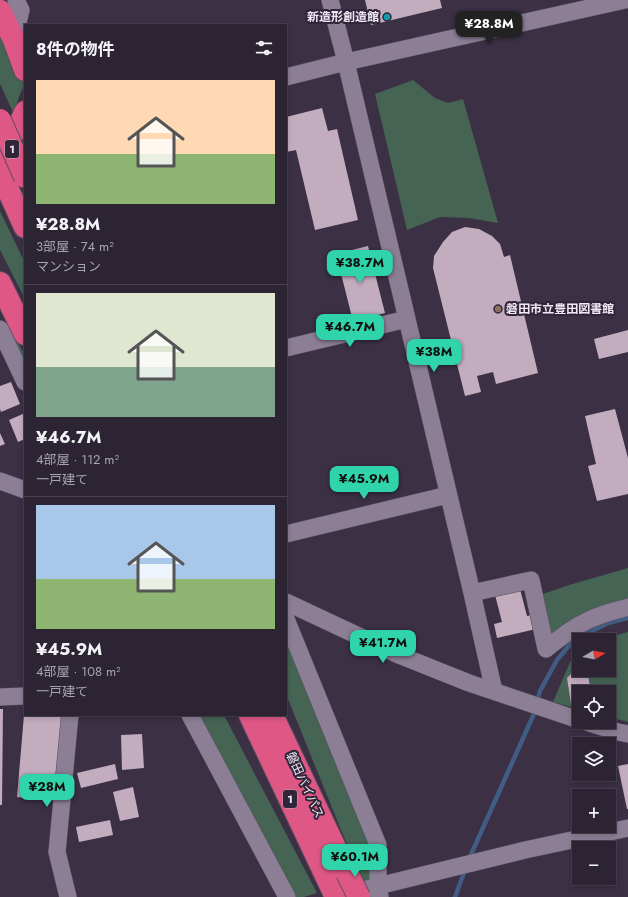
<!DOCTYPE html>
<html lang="ja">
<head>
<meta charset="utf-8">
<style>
  body { margin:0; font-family:Jost,"Noto Sans JP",sans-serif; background:#342c3b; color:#f1f3f6; height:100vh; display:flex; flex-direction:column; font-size:15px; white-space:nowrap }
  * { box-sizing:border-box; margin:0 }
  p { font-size:13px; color:#a6a4ac }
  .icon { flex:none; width:22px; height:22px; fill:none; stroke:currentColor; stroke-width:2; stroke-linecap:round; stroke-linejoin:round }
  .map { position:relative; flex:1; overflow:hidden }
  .drawer { position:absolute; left:24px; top:24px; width:263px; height:692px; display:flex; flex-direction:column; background:#2c2433; border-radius:0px; box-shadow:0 2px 6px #0003,0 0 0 1px #48414e }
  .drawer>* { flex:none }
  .needle { width:26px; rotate:80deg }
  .controls { position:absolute; left:572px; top:633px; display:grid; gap:8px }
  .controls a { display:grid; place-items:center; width:44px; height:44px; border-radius:0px; background:#2c2433; box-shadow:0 2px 6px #0003,0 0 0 1px #48414e; font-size:20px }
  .price { position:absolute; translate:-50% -34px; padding:0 9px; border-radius:8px; background:#30d4aa; color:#111; font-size:13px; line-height:26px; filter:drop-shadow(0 1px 2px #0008) }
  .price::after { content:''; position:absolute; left:50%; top:24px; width:12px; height:9px; margin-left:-6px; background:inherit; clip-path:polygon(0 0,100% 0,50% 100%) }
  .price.selected { background:#222; color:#fff }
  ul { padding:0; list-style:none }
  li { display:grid; align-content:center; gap:8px; height:212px; padding:0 12px }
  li+li { border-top:1px solid #48414e }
  li span { display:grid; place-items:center; height:124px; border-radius:0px; color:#555 }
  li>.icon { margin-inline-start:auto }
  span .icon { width:72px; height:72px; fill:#fffc; stroke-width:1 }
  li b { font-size:17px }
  h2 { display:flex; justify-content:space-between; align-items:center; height:48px; padding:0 12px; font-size:17px }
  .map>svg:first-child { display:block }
</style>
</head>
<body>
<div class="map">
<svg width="628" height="897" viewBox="0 0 628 897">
  <rect width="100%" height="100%" fill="#3b3044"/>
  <path fill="#456454" d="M0 31 24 85 13 112 0 84Z
    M413 80 435 98 448 103 463 99 498 223 469 218 440 217 407 230 375 94Z
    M0 211 25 263V299L0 250Z
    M7 323 25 355V363Z
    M628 568V608L544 640 543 594 569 585Z
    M286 619 378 845V886L366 889 341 830 286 694Z
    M628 632V722L609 717V692H579V709L553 702 570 662 579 655V670H609V640H599Z
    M190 715H224L317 893 304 897H287Z"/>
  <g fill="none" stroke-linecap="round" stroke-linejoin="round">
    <path stroke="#415d84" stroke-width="4.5" d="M469 859 533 716 540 691 557 660 571 643 586 634 608 623 628 618
      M455 897 465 870"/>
  </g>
  <path fill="#c4acbf" d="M365 0H440L442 8 371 25Z
    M322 108 328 131 337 129 358 220 315 230 296 150 286 152V117Z
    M465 227 479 229 492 236 500 244 504 257 510 255 538 373 496 384 493 372 477 376 481 392 465 396 433 268 434 256 443 242 452 232Z
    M368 246 385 313 353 321 336 254Z
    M628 330V352L599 359 594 339Z
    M11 382 20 404 1 412 0 409V386Z
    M615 409 628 458V494L597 501 588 466 596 464 585 416Z
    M25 413V439L18 442 9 420Z
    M0 433 5 444 0 446Z
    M520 589 527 616 532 615 536 629 497 638 494 624 502 622 495 595Z
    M579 666V670H587L591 692H579V703L571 704 567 678Z
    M0 709H3L2 805H0Z
    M24 715H65L57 801 17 797Z
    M142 734 144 768 122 770 121 735Z
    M115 764 118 779 81 788 77 773Z
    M628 764V809H627L618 766Z
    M133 787 139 817 120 821 113 792Z
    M110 820 113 835 79 842 76 827Z"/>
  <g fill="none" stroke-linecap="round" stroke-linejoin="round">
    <defs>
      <path id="minor" d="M330 0 346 62 472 593 494 691
        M14 40 21 10 16 0
        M286 77 346 62 625 0
        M0 329 25 382
        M286 348 407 319
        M0 481 25 490
        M286 534 448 495
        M472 593 531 580 546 649C560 638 573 627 589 620 601 614 615 611 628 607
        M286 602 399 655 469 683 579 720
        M286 619 378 845V886L380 897
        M0 697 25 696
        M190 715 287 897
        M586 722 618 732 628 734
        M346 895 378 886 525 850 628 828
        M68 897 57 852 70 715"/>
      <path id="highway" d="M0 11 14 40 25 70
        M0 152 21 122 25 112
        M0 172 25 227
        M0 283 25 334
        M250 715 336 897
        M272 715 347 873"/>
    </defs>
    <use href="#minor" stroke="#584e5f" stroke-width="18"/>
    <use href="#highway" stroke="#584e5f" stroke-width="24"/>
    <use href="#minor" stroke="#8b7e95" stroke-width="17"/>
    <use href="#highway" stroke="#df5885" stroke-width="22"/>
    <defs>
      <path id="highway-bridge" d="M0 120 25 177
        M347 873 359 897"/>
    </defs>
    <use href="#highway-bridge" stroke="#584e5f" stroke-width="24" stroke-linecap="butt"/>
    <use href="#highway-bridge" stroke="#df5885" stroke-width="22"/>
  </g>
  <circle fill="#0f9aa8" stroke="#312639" stroke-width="1.5" cx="387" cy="17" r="4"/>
  <circle fill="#8d6e63" stroke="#312639" stroke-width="1.5" cx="498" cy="309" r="4"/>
  <g text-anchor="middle" stroke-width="4" stroke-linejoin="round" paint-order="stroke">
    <g fill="#312639" stroke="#b7aebd" stroke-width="1">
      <rect x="5" y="140" width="14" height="18" rx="3"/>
      <rect x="283" y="790" width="14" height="18" rx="3"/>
    </g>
    <g font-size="11" font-weight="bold" fill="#f0e9f5">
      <text x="12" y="153">1</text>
      <text x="290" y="803">1</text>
    </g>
    <g font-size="12" font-weight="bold" fill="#f0e9f5" stroke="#312639" text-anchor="end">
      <text x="379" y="21">新造形創造館</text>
      <text x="506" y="313" text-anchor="start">磐田市立豊田図書館</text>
    </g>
    <g font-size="12" fill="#f0e9f5" stroke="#312639">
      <text transform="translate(305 785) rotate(65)" y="4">磐田バイパス</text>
    </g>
  </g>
</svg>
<div class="controls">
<a><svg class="needle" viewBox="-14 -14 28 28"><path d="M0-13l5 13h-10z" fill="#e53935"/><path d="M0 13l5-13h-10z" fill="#a6a4ac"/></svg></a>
<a><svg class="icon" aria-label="locate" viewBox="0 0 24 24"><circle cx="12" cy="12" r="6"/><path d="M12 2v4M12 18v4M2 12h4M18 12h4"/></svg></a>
<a><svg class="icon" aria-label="layers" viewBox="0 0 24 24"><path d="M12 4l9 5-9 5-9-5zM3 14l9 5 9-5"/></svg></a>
<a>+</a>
<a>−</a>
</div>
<b class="price selected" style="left:489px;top:45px">¥28.8M</b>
<b class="price" style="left:360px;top:284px">¥38.7M</b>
<b class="price" style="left:350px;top:348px">¥46.7M</b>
<b class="price" style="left:434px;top:373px">¥38M</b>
<b class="price" style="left:364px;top:500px">¥45.9M</b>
<b class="price" style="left:383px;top:664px">¥41.7M</b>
<b class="price" style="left:47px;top:808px">¥28M</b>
<b class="price" style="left:355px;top:878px">¥60.1M</b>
<section class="drawer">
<h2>8件の物件<svg class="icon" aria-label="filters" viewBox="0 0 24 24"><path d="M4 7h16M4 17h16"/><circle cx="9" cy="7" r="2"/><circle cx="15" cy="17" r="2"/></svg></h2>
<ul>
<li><span style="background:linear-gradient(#ffd9b3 60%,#8fb573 0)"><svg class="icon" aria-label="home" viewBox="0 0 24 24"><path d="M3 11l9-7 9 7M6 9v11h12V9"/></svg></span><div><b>¥28.8M</b><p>3部屋 · 74 m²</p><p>マンション</p></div></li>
<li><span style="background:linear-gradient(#dfe7d0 60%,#7fa58c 0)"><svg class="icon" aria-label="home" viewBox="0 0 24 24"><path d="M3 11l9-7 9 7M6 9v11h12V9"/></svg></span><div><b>¥46.7M</b><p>4部屋 · 112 m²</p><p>一戸建て</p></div></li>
<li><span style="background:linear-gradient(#a9c7e8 60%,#8fb573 0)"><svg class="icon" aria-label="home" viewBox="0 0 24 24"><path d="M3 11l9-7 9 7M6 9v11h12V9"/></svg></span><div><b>¥45.9M</b><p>4部屋 · 108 m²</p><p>一戸建て</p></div></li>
</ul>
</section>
</div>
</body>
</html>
